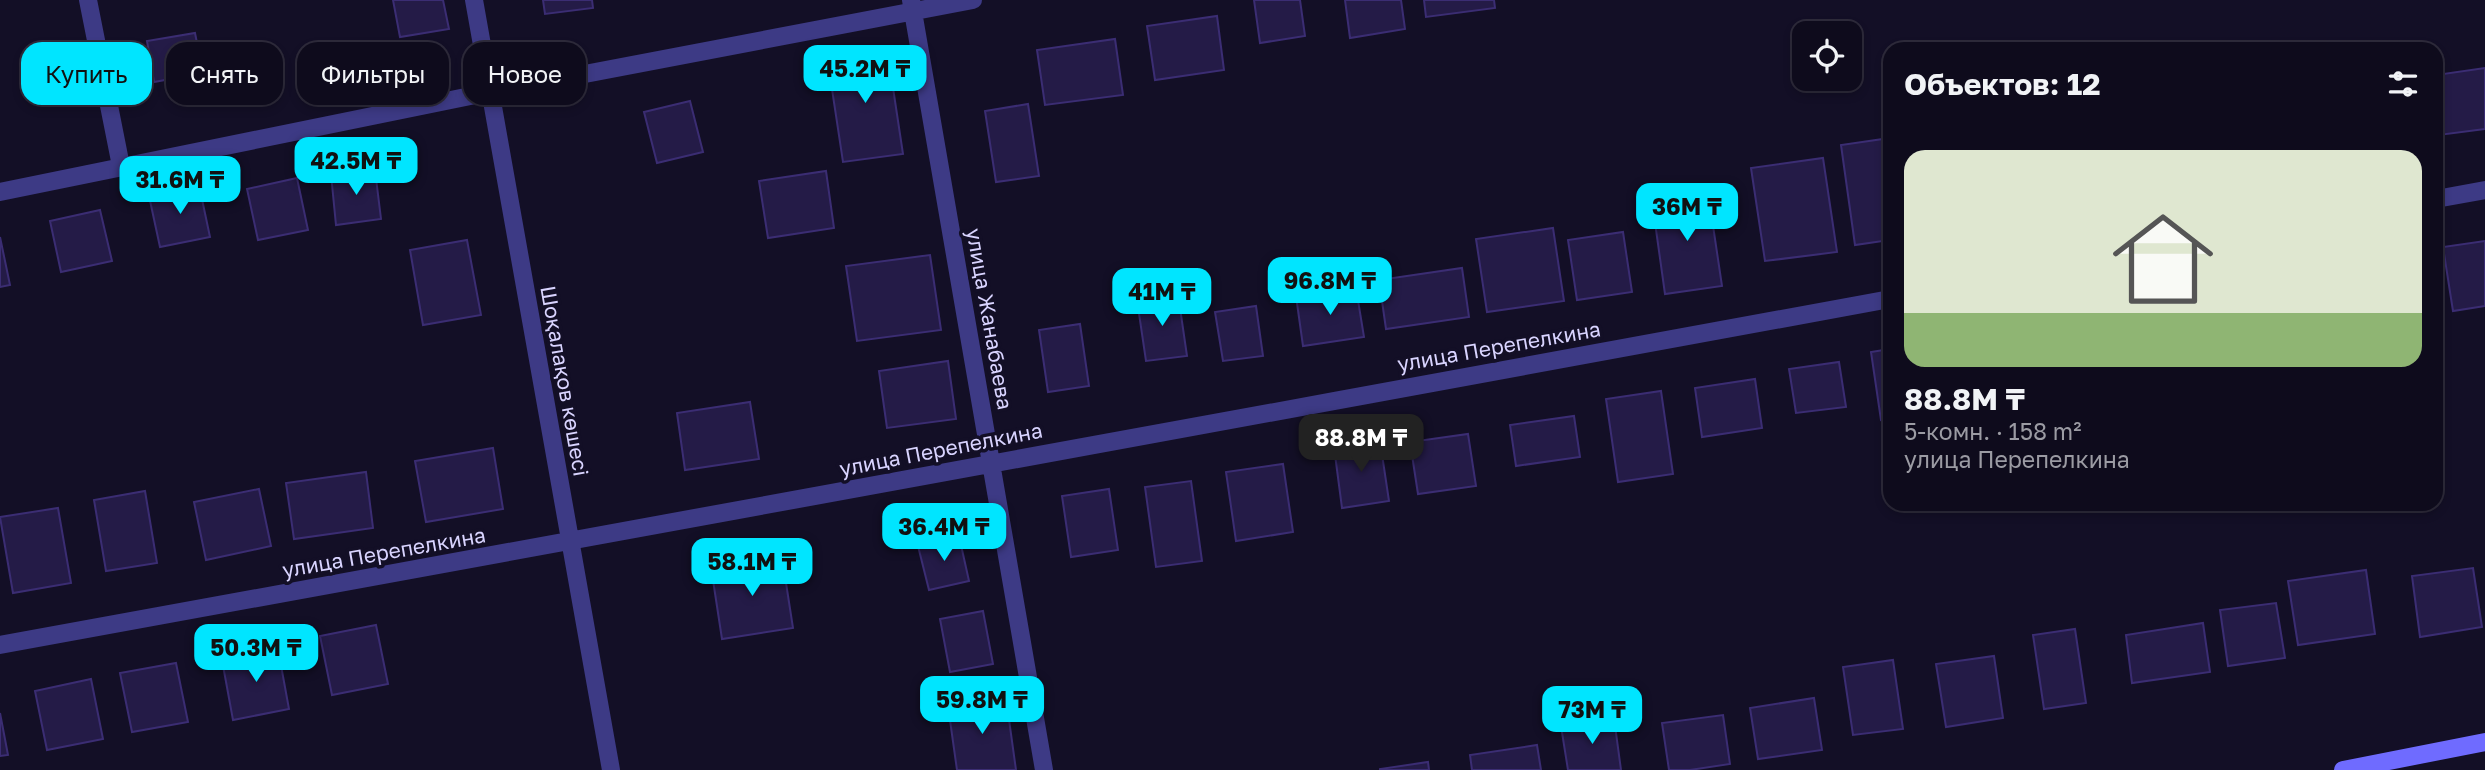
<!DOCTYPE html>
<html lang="ru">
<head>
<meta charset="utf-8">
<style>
  body { margin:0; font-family:"Golos Text",sans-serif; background:#1c1929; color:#f1f3f6; height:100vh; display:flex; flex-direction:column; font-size:26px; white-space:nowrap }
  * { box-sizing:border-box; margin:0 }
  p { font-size:23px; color:#9b9ba3 }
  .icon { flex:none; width:38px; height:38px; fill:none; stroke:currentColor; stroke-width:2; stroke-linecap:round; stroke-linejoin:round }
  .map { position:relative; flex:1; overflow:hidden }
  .side { position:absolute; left:1883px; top:42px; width:560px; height:469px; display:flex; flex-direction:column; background:#0e0b1c; border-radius:21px; box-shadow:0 4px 10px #0003,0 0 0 2px #2e2b3b }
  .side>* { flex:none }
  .top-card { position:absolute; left:21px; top:42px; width:665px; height:63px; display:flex; gap:14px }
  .controls { position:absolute; left:1792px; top:21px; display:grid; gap:14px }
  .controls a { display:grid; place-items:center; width:70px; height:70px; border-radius:14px; background:#0e0b1c; box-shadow:0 4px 10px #0003,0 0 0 2px #2e2b3b; font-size:35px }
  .price { position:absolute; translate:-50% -60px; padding:0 16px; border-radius:14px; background:#00e5ff; color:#111; font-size:23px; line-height:46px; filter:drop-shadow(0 2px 4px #0008) }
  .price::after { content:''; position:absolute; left:50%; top:42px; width:21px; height:16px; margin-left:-10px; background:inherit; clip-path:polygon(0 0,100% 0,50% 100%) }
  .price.active { background:#222; color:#fff }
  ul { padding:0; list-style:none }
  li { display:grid; align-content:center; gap:14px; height:371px; padding:0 21px }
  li+li { border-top:2px solid #2e2b3b }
  li span { display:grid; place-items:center; height:217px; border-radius:21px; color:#555 }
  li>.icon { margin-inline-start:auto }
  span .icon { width:126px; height:126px; fill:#fffc; stroke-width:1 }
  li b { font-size:30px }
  h2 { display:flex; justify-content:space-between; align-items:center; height:84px; padding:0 21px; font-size:30px }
  .tag { padding:0 24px; border-radius:21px; background:#0e0b1c; box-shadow:0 4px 10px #0003,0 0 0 2px #2e2b3b; font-size:24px; line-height:63px }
  .tag.active { background:#00e5ff; color:#111 }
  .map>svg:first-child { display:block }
</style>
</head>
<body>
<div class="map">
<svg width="2485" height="770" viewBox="0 0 2485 770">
  <rect width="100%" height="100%" fill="#130f26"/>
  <path fill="#241b47" stroke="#3b2d73" stroke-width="2" d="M393 0H443L449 29 400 37Z
    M543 0H592L593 8 545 14Z
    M1254 0H1300L1305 36 1260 43Z
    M1345 0H1401L1405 29 1350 38Z
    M1424 0H1494L1495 8 1426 17Z
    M1217 16 1224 70 1155 80 1147 26Z
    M195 33 203 73 154 82 147 41Z
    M1115 39 1123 95 1045 105 1037 50Z
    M887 48 903 154 843 162 827 56Z
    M2485 68V129L2439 135 2436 115V75Z
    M690 101 703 152 657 163 644 112Z
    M1028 104 1039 176 996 182 985 111Z
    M1890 138V240L1855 245 1841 145Z
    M1823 158 1837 252 1765 261 1751 168Z
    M375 170 381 219 336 225 331 174Z
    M826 171 834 228 768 238 759 181Z
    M297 178 308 230 258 240 247 189Z
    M199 185 210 237 160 247 149 196Z
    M1708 192 1722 286 1665 294 1652 201Z
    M100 210 112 261 61 272 50 221Z
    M1553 228 1564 301 1487 312 1476 239Z
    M1623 232 1632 292 1577 300 1568 240Z
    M0 237 10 285 0 287Z
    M467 240 481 315 423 325 410 250Z
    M2485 241V306L2453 311 2443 247Z
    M930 255 941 330 857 341 846 266Z
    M1462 268 1469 317 1386 329 1379 280Z
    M1356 288 1364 337 1303 346 1296 296Z
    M1178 294 1187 356 1146 361 1137 300Z
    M1256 306 1263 356 1223 361 1215 312Z
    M1080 324 1089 386 1048 392 1039 330Z
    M1890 349V418L1881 420 1871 352Z
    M948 361 956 419 887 428 879 371Z
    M1839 362 1846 407 1796 413 1789 369Z
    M1755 379 1762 428 1702 437 1695 388Z
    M1661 391 1673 474 1618 482 1606 399Z
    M750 402 759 459 685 470 677 413Z
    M1574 416 1580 457 1516 466 1510 425Z
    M1468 434 1476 486 1418 494 1410 442Z
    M1380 441 1389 501 1342 508 1334 447Z
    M493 448 503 509 426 522 415 461Z
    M1283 464 1293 532 1236 541 1226 472Z
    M366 472 373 528 294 539 286 483Z
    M1191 481 1202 561 1156 567 1145 487Z
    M259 489 271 546 206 560 194 502Z
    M1109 489 1118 550 1071 557 1062 496Z
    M145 491 157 563 106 571 94 500Z
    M58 508 71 583 13 593 0 517Z
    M959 536 969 581 929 590 918 546Z
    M782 557 793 628 722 639 711 567Z
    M2473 568 2482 627 2420 637 2412 576Z
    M2366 570 2375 634 2298 645 2288 581Z
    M2276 603 2285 658 2228 666 2220 610Z
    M983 611 993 664 950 672 940 619Z
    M2203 623 2210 672 2132 683 2126 635Z
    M376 625 388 684 332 695 320 636Z
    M2075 629 2086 703 2044 709 2033 635Z
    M278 649 289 709 233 720 222 660Z
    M1994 656 2003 718 1946 727 1936 664Z
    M1893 660 1903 729 1853 735 1843 667Z
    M176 663 188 722 132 732 120 673Z
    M91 679 103 739 47 750 35 691Z
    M1006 698 1016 770H957L948 706Z
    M1814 698 1822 750 1758 759 1750 708Z
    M0 713 8 755 0 756Z
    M1723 715 1730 764 1690 770H1669L1662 723Z
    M1614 718 1621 770H1568L1561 726Z
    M1537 745 1541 770H1472L1470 755Z
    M1428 762 1429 770H1380V769Z"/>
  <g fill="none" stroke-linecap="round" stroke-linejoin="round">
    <path stroke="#3d3a85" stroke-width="18" d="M88 0 121 166
      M474 0 611 770
      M911 0 1044 770
      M0 192 490 92 973 0
      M2436 199 2485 190
      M0 645C631 532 1260 414 1890 299"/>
    <path stroke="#6f6bff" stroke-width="18" d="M2343 770 2485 742"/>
  </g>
  <g text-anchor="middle" stroke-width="7" stroke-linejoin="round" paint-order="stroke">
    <g font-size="21" fill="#d9d4ff" stroke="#130f26">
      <text transform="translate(989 319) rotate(80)" y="7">улица Жанабаева</text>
      <text transform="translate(1499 347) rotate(-10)" y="7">улица Перепелкина</text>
      <text transform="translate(564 381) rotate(80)" y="7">Шоқалақов көшесі</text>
      <text transform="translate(941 450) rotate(-11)" y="7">улица Перепелкина</text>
      <text transform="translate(384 553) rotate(-10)" y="7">улица Перепелкина</text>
    </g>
  </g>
</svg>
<div class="controls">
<a><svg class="icon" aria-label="locate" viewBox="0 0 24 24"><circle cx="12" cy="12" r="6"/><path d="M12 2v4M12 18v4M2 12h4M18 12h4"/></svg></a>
</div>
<b class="price" style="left:865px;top:105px">45.2M ₸</b>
<b class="price" style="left:356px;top:197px">42.5M ₸</b>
<b class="price" style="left:180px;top:216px">31.6M ₸</b>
<b class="price" style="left:1687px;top:243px">36M ₸</b>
<b class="price" style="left:1330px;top:317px">96.8M ₸</b>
<b class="price" style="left:1162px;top:328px">41M ₸</b>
<b class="price active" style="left:1361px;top:474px">88.8M ₸</b>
<b class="price" style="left:944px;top:563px">36.4M ₸</b>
<b class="price" style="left:752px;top:598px">58.1M ₸</b>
<b class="price" style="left:256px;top:684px">50.3M ₸</b>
<b class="price" style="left:982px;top:736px">59.8M ₸</b>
<b class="price" style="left:1592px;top:746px">73M ₸</b>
<div class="top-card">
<a class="tag active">Купить</a>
<a class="tag">Снять</a>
<a class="tag">Фильтры</a>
<a class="tag">Новое</a>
</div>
<section class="side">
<h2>Объектов: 12<svg class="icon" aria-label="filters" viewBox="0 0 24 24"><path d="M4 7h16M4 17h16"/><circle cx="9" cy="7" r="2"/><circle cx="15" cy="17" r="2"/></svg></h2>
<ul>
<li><span style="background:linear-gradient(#dfe7d0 75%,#8fb573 0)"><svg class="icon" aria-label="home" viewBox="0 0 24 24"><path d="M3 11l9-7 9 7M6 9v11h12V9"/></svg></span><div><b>88.8M ₸</b><p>5-комн. · 158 m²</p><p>улица Перепелкина</p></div></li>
</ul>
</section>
</div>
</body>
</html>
